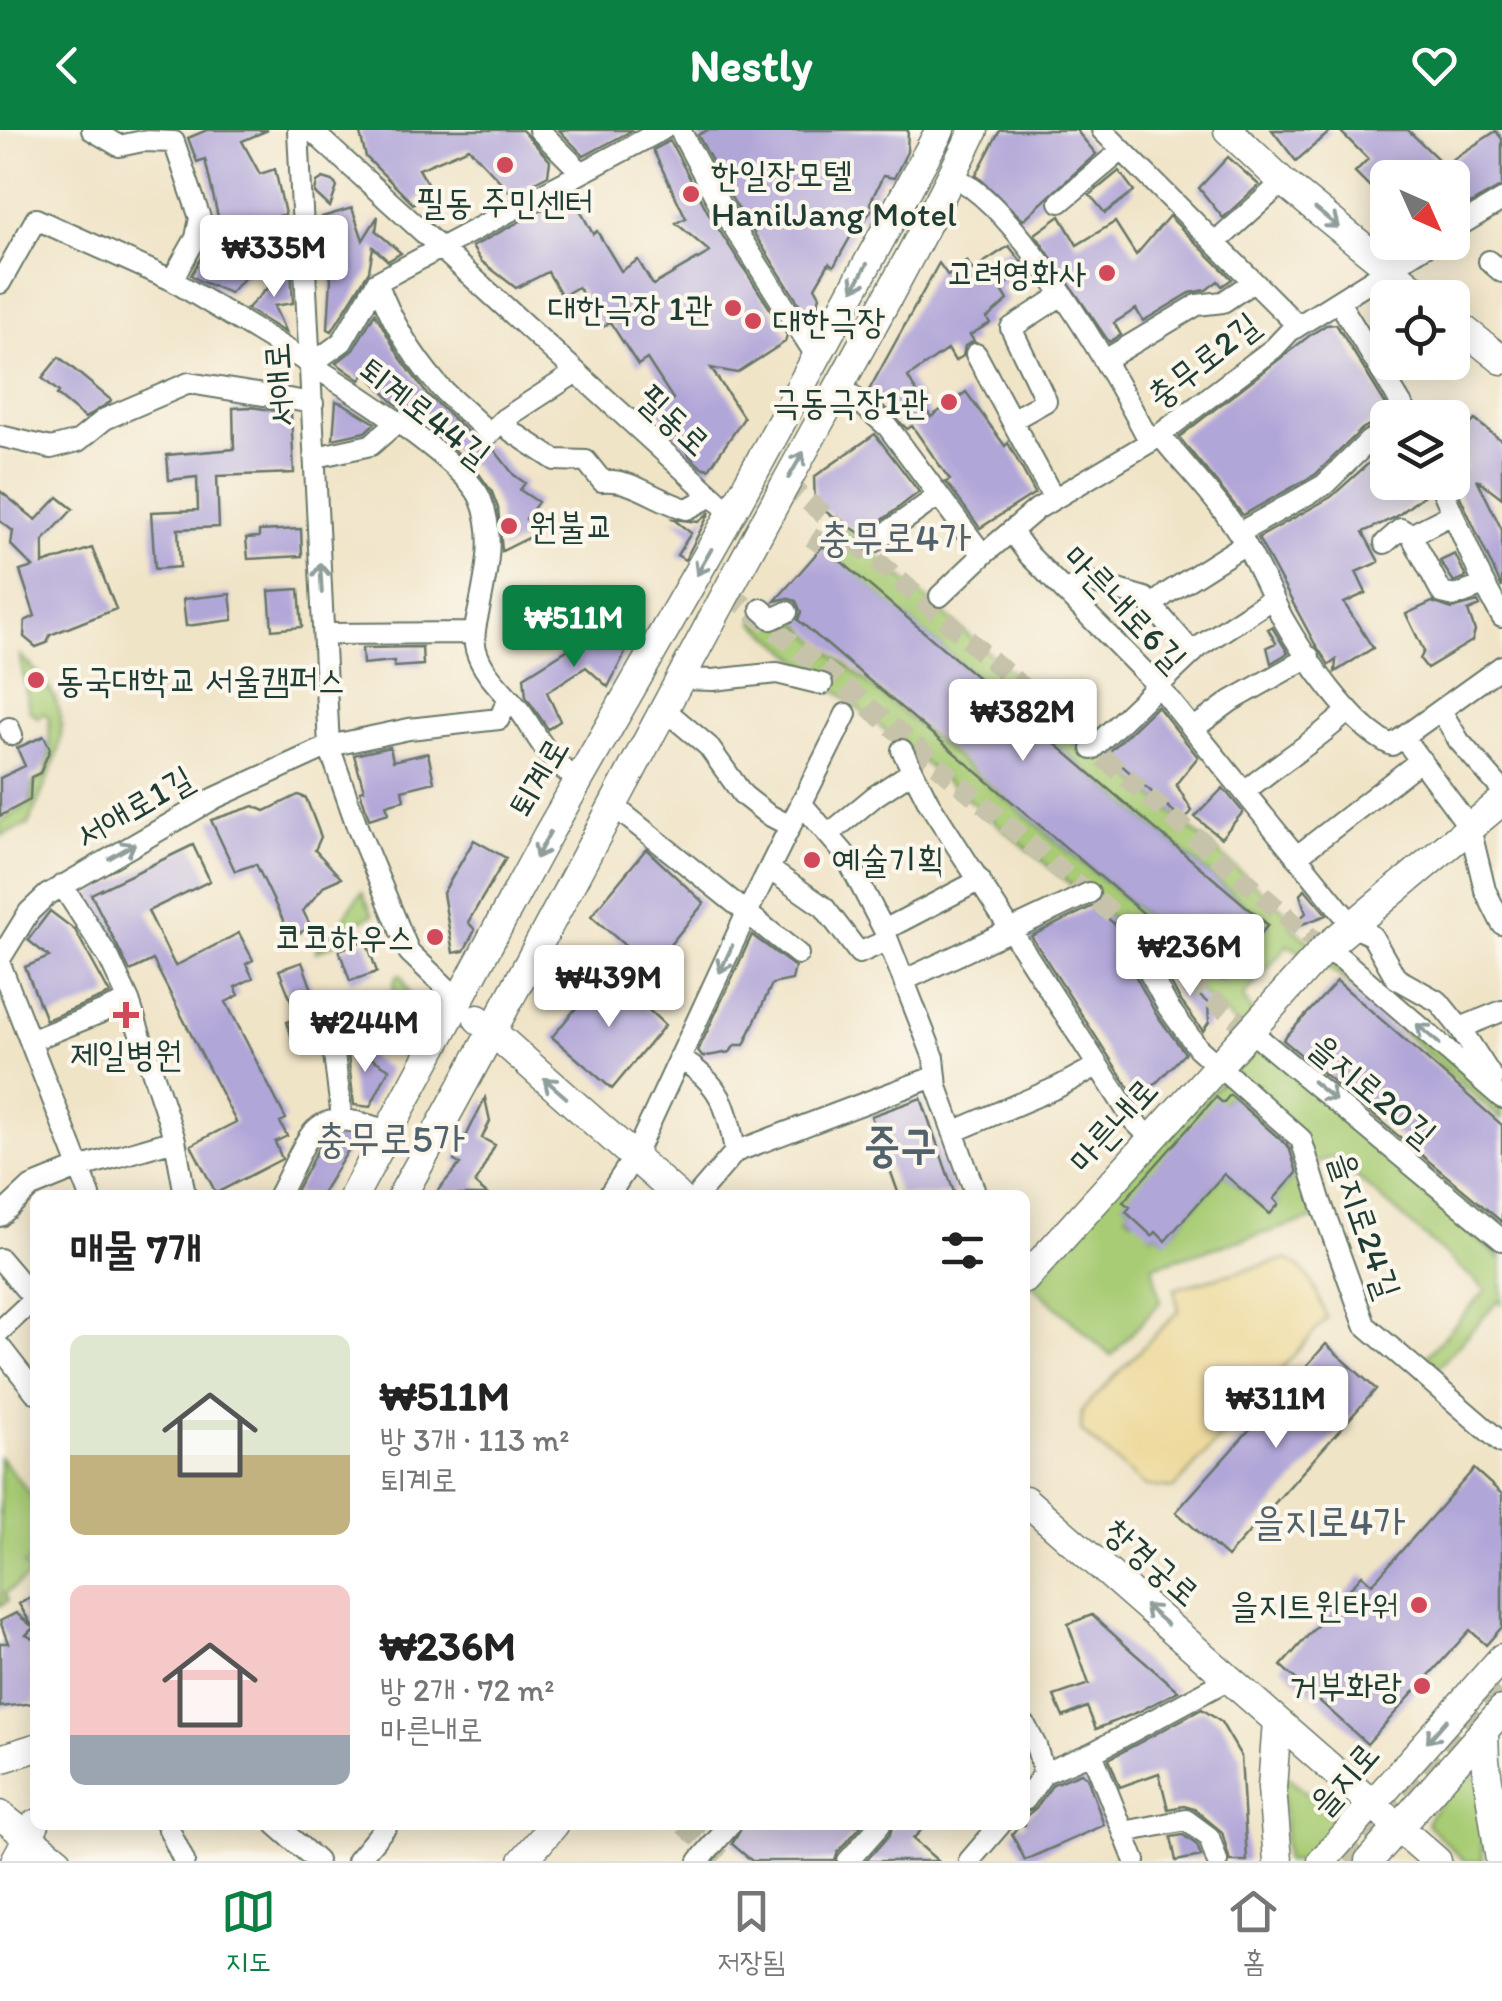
<!DOCTYPE html>
<html lang="ko">
<head>
<meta charset="utf-8">
<style>
  body { margin:0; font-family:Itim,"Poor Story",sans-serif; background:#f6f6f6; color:#222; height:100vh; display:flex; flex-direction:column; font-size:38px; white-space:nowrap }
  * { box-sizing:border-box; margin:0 }
  p { font-size:32px; color:#767676 }
  .icon { flex:none; width:55px; height:55px; fill:none; stroke:currentColor; stroke-width:2; stroke-linecap:round; stroke-linejoin:round }
  .map { position:relative; flex:1; overflow:hidden }
  .details { position:absolute; left:30px; top:1060px; width:1000px; height:640px; display:flex; flex-direction:column; background:#fff; border-radius:15px; box-shadow:0 5px 25px #0003 }
  .details>* { flex:none }
  .needle { width:65px; rotate:135deg }
  .controls { position:absolute; left:1370px; top:30px; display:grid; gap:20px }
  .controls a { display:grid; place-items:center; width:100px; height:100px; border-radius:15px; background:#fff; box-shadow:0 5px 25px #0003; font-size:50px }
  .price { position:absolute; translate:-50% -85px; padding:0 22px; border-radius:10px; background:#fff; color:#222; font-size:32px; line-height:65px; filter:drop-shadow(0 2px 5px #0008) }
  .price::after { content:''; position:absolute; left:50%; top:60px; width:30px; height:22px; margin-left:-15px; background:inherit; clip-path:polygon(0 0,100% 0,50% 100%) }
  .price.active { background:#0b8043; color:#fff }
  ul { padding:0; list-style:none }
  li { display:flex; align-items:center; gap:30px; height:250px; padding:0 40px }
  li span { display:grid; place-items:center; flex:none; width:280px; height:200px; border-radius:15px; color:#555 }
  li>.icon { margin-inline-start:auto }
  span .icon { width:120px; height:120px; fill:#fffc; stroke-width:1 }
  li b { font-size:42px }
  h2 { display:flex; justify-content:space-between; align-items:center; height:120px; padding:0 40px; font-size:42px }
  header { display:flex; justify-content:space-between; align-items:center; height:130px; padding:0 40px; background:#0b8043; color:#fff; font-size:45px; font-weight:700 }
  .tab-bar { display:flex; justify-content:space-around; align-items:center; height:140px; border-top:2px solid #e0e0e0; background:#fff; font-size:28px; color:#767676 }
  .tab-bar a { display:grid; justify-items:center; gap:5px }
  .tab-bar .active { color:#0b8043 }
  .map>svg:first-child { display:block }
</style>
</head>
<body>
<header><svg class="icon" aria-label="back" viewBox="0 0 24 24"><path d="M15 5l-7 7 7 7"/></svg>Nestly<svg class="icon" aria-label="heart" viewBox="0 0 24 24"><path d="M12 20l-8-8c-3-5 5-10 8-4 3-6 11-1 8 4z"/></svg></header>
<div class="map">
<svg width="1502" height="1731" viewBox="0 0 1502 1731">
  <rect width="100%" height="100%" fill="#fbf7ec"/>
  <filter id="ink" filterUnits="userSpaceOnUse"><feTurbulence type="fractalNoise" baseFrequency=".01" numOctaves="2"/><feDisplacementMap in="SourceGraphic" scale="20" xChannelSelector="R" yChannelSelector="G"/><feConvolveMatrix kernelMatrix="1 2 1 2 8 2 1 2 1" color-interpolation-filters="sRGB"/></filter>
  <filter id="wash" filterUnits="userSpaceOnUse"><feTurbulence type="fractalNoise" baseFrequency=".0048" numOctaves="4" result="noise"/><feDisplacementMap in="SourceGraphic" scale="40" xChannelSelector="R" yChannelSelector="G"/><feGaussianBlur stdDeviation="2.25" result="paint"/><feColorMatrix in="noise" values="0 0 0 0 0 0 0 0 0 0 0 0 0 0 0 0 0 1.4 0 .05"/><feComposite in="paint" operator="in"/></filter>
  <g filter="url(#wash)">
    <rect width="100%" height="100%" fill="#f0e4c7"/>
    <path fill="#a8cc75" stroke="#648454" stroke-width="2.5" fill-rule="evenodd" d="M837 391 1290 785 1291 797 1340 834 1502 976V990L1336 843 1288 815 1243 867 1277 925 1502 1114V1129L1412 1053 1502 1131V1174L1498 1171 1428 1249 1416 1238 1486 1160 1334 1027 1309 1035 1326 1085 1153 1136 1160 1172 1111 1226 1033 1156 1129 1035 1230 945 1257 915 1218 877 754 492 773 470 822 515 1222 850 1268 794 818 413ZM1231 964 1302 1026 1294 1035 1299 1040 1274 1069 1279 1074 1270 1084 1224 1044 1165 1110 1156 1102 1152 1106 1137 1084 1132 1089 1126 1084 1130 1077 1124 1072Z
      M20 525C89 589 57 622 28 695L0 706V692L31 673 33 653 45 646 50 619 49 587 43 583 38 588 29 580Z
      M362 762 373 785 355 793 359 803 316 822V817C340 807 345 780 362 762Z
      M401 845 420 889 407 922 374 906 333 916 332 912 399 886 401 881 393 858 396 847Z
      M0 1327 35 1370V1426L24 1435 31 1444 5 1464 8 1471 0 1476Z
      M1472 1644 1479 1652 1483 1731H1464L1427 1694 1430 1685 1464 1645Z
      M1283 1648H1290L1333 1686V1703L1312 1731H1285Z"/>
    <path fill="#eeda9e" stroke="#868c69" stroke-width="2.5" d="M1286 1129C1311 1138 1317 1165 1327 1188L1174 1359 1144 1356 1081 1301 1082 1280 1179 1180 1174 1159Z"/>
    <g id="blocks">
      <path fill="#b1a6d8" d="M207 0H268L242 11 260 44 275 39 285 84 279 86 287 105 278 114 264 122 261 116 258 123 242 127 228 96H220L205 29 197 32 188 8Z
        M359 0H522L550 31 548 45 512 64 469 18 419 39 430 58 413 74 366 27Z
        M559 0H633L584 26Z
        M708 0H908L907 22 894 48 883 46 870 73 874 77 864 91 861 88 834 136 829 133 815 157 820 166 812 194 734 72 698 5Z
        M1000 0H1076L1096 24 1023 90 976 45Z
        M1272 0H1332L1296 31Z
        M1339 0H1408L1444 35 1496 1 1502 9V56L1452 84V48H1388V75L1355 42 1368 29Z
        M670 11 710 86 787 205 785 212 737 243 711 238 744 288 709 339 701 337 690 327 658 279 673 269 647 229 638 235 610 192 603 197 578 157 562 166 548 142 516 158 481 131 472 117 571 64 593 104 597 101 621 141 638 130 653 155 710 122 676 93 686 88 653 20Z
        M1228 27 1259 55 1223 88 1199 58Z
        M1119 41 1134 61 1105 83 1090 65Z
        M323 48 333 51 337 57 330 77 315 63 317 52Z
        M352 78 363 110 378 86 376 101 401 123 388 131 373 117 369 141 332 201 328 199 331 149 326 120 333 119 322 87Z
        M1060 86 1077 115 1115 92 1136 125 1169 86 1232 149 1222 156 1218 151 1206 160 1190 163 1143 191 1136 179 1114 193 1121 205 1109 212 1035 104Z
        M1009 116 1028 140 1000 157 1008 170 987 188 990 193 970 205 974 211 965 216 963 226 955 231 948 219 908 247 931 287 966 262 1005 316 1008 313 1035 363 980 398 946 352 950 350 912 296 907 299 868 262 939 133 948 146 967 131 972 140Z
        M202 126 248 144 230 163 200 151 191 145Z
        M291 139 293 173 274 176 286 203 247 179 277 148Z
        M375 183 399 226 426 263 480 314 492 317 514 345 525 353 520 360 538 372 526 389 537 396 530 407 502 421 498 378 492 362 475 338 440 307 392 271 366 243 360 250 336 233 353 220Z
        M1336 194 1393 286 1381 288 1362 299 1316 344 1243 385 1179 307 1309 206 1326 195Z
        M59 227 111 270 110 272 85 288 57 265 59 262 42 248Z
        M336 271 344 274 375 293 365 302 333 309Z
        M251 277 291 283 294 343 217 346 219 397 178 399 180 437 155 439 151 382 198 380 197 347 169 350 167 325 234 319 233 278Z
        M1475 290 1502 311V368L1477 349 1502 400V458L1452 349V345L1466 338 1452 327V311Z
        M875 304 919 362 863 405 815 375 814 347Z
        M1388 316V352H1426L1428 362 1396 387 1363 402 1379 432 1356 442 1366 463 1344 473 1373 518 1335 542 1336 530 1329 535 1315 514 1258 408 1331 367Z
        M0 361 36 390 58 367 73 379 43 411V434L92 418 116 479 50 505 47 513 36 517 24 507 25 491 35 486 20 441 33 437 11 415 13 401 0 391Z
        M710 382 685 430 677 425 691 403 673 389 698 392Z
        M301 399 302 426 248 429 246 408 259 407V401Z
        M823 416 1268 795 1222 850 798 490 801 482 796 471 787 468 775 471Z
        M1455 424 1466 447 1454 452 1440 431Z
        M299 459 302 497 272 500 269 461Z
        M230 464 233 490 186 496 183 469Z
        M1432 472 1452 479 1478 472 1480 476 1468 481 1475 501 1472 511 1427 538 1420 529 1424 521 1406 484Z
        M605 496 627 519 608 557 586 537 547 562 560 591 548 599 526 567 524 547Z
        M1272 497 1288 523 1271 533 1267 517 1276 513 1268 499Z
        M422 517 423 535 394 537V531L363 534 362 518Z
        M1157 576 1198 627 1176 654 1192 681 1184 691 1108 623Z
        M44 606 50 619 40 643 31 647 30 670 0 686V648L25 636 17 618Z
        M390 617 393 631 428 623 434 652 402 660 404 670 386 675 389 683 369 689 360 661 364 660 354 625Z
        M1223 658 1243 682 1221 708 1195 687Z
        M298 665 306 668 321 707 315 720 341 748 325 755 303 781 311 797 291 807 256 734 235 741 211 690 254 676 265 681Z
        M474 710 506 728 468 792 475 800 464 821 453 823 443 763Z
        M193 715 210 751 148 781 175 836 239 803 253 830 246 834 253 848 235 857 239 865 226 872 286 989 280 992 287 1006 275 1012 282 1029 216 1063 191 1015 236 992 153 830 130 841 91 764Z
        M646 719 704 773 651 838 591 786Z
        M1305 759 1327 785 1289 799 1306 783 1300 765Z
        M1093 776 1118 797 1117 812 1156 884 1185 923 1138 972 1031 806Z
        M50 781 75 800 110 864 46 890 25 837 49 827 28 810Z
        M752 805 795 837 792 850 772 854 744 915H735L730 922 702 927 698 921Z
        M366 810 377 842 350 851 339 820Z
        M1159 831 1208 873 1209 892 1203 901 1180 870Z
        M302 832 320 882 363 867 365 876 373 873 377 886 370 888 372 895 342 906 330 903 320 913 296 921 287 892 298 888 279 840Z
        M607 841 665 895 612 959 552 907Z
        M1337 851 1502 995V1092L1283 910Z
        M347 917 373 918 371 928 389 939 370 977 354 975Z
        M1230 965 1289 1017 1297 1043 1274 1069 1279 1074 1270 1084 1224 1044 1165 1111 1156 1102 1152 1106 1126 1082 1130 1077 1123 1072 1216 967 1223 973Z
        M485 968 490 991 482 1008 495 1015 475 1054 488 1065H434L460 1034 454 1031Z
        M921 968 955 1065H899L871 986Z
        M336 1005 352 1014 321 1065H294L319 1017 326 1009Z
        M1326 1214 1376 1259 1227 1427 1176 1382Z
        M1474 1339 1502 1364V1497L1486 1515 1470 1500 1367 1614 1281 1536 1362 1445 1372 1454Z
        M35 1465V1501L33 1498 26 1505 35 1510V1573L0 1577V1513H8L0 1491 16 1483 32 1496 19 1474Z
        M1092 1485 1134 1523 1178 1561 1136 1583 1138 1582 1096 1599 1087 1577 1063 1587 1054 1566 1089 1554 1068 1494Z
        M1202 1579 1221 1592 1241 1626 1247 1731H1230L1222 1702 1194 1679 1184 1676 1168 1679 1159 1643 1120 1657 1109 1629Z
        M1081 1643 1087 1647 1104 1695 1025 1730 1012 1704 1019 1695H1025V1687L1036 1678 1053 1654Z
        M743 1695H862L838 1722 835 1731H752L732 1714Z
        M893 1695H926L913 1709 938 1731H866L890 1704Z
        M1183 1705 1197 1715 1201 1726 1176 1731 1171 1707Z"/>
    </g>
  </g>
  <g filter="url(#ink)">
    <use href="#blocks" fill-opacity="0" stroke="#687767" stroke-width="2.5"/>
    <g fill="none" stroke-linecap="round" stroke-linejoin="round">
      <path stroke="#c6c3aa" stroke-width="20" stroke-dasharray="20 10" stroke-linecap="butt" d="M786 352 1324 819
        M811 407 822 414
        M729 463 855 565 1248 899
        M684 1695 725 1731
        M1346 1731 1502 1556"/>
      <defs>
        <path id="minor" d="M92 0 119 16 143 11 174 12 200 88 196 108 172 150C230 186 460 316 481 370 495 404 487 440 480 475 477 490 472 505 476 520 484 548 510 565 525 588 540 611 553 638 580 649
          M298 0 329 616 358 699 409 822 459 870
          M311 0 731 383
          M539 0 581 42
          M680 0 722 79 817 227
          M1102 0 1298 196
          M952 46C1019 75 1115 246 1150 312
          M1060 72 1122 20
          M1452 100 1502 70
          M1224 105 1283 52
          M1489 131 1502 142
          M377 152C391 190 411 224 437 254 453 272 473 286 489 304L504 289 575 243
          M0 153 36 89 172 150
          M1339 172 1410 288
          M976 224 1054 369
          M1105 230 1197 175 1223 172 1253 152
          M310 235 342 212 377 152 662 0
          M842 257 888 297 983 425
          M504 289 511 301 555 330 586 331 602 351C633 348 658 372 687 379L710 367
          M1012 290 1046 271 1011 198 1062 165
          M1160 305C1185 337 1215 366 1237 400 1255 428 1268 460 1283 489 1304 526 1353 599 1392 615L1502 536
          M0 306 51 318 78 311 105 289 189 253 313 273
          M316 327 371 315 397 292
          M1439 352 1482 450 1502 487
          M1452 384 1411 405 1442 463 1455 466 1484 455
          M1011 401 1029 425 1159 557 1353 796 1372 806 1396 848 1439 872 1460 898 1493 949
          M1239 403 1324 355 1369 311 1388 300
          M874 412 938 366
          M1385 413 1401 399 1411 405
          M1065 459 1091 452 1145 468 1193 523
          M940 466 983 425 1037 379 1150 312 1274 218 1290 201 1432 112
          M1152 476 1166 464 1245 414
          M761 479 772 489 787 482
          M324 504 474 503
          M682 549 713 550 777 543 822 554
          M665 580 708 616 743 665 767 684 790 696
          M1441 581 1459 611 1502 660
          M9 598 12 605
          M1193 599 1231 571 1309 527
          M1403 607 1470 698 1485 760 1502 794
          M1092 619 1200 516 1273 468
          M902 620 929 673 1133 990 1152 1009
          M1244 662C1278 633 1317 611 1349 580
          M801 673 844 723 884 800 934 928 937 957 976 1065
          M615 677 798 824
          M829 704 875 666 913 641
          M1296 727 1421 630
          M769 739 824 777 859 823 888 810
          M62 755 109 828 129 871 175 1010 185 1065
          M884 800 980 750
          M1129 805 1168 877 1198 918 1301 1009 1321 1073 1365 1195 1502 1313
          M1324 819 1342 829 1502 968
          M0 829 29 782 47 765 215 668 329 616 409 599 499 589 509 568
          M0 834 90 1065
          M905 850 1089 763
          M1460 898 1502 881
          M1248 899 1502 1110
          M30 911 129 871
          M333 916 342 988
          M679 928C720 953 728 976 735 1022
          M953 1002 1058 957 1097 936
          M279 1065C313 1001 309 972 389 1002
          M609 1065 634 1027 746 785 846 584
          M698 1065 735 1022 936 946
          M0 1086 31 1057 78 1038 175 1010
          M0 1129 34 1169 0 1201
          M0 1217 35 1262
          M1025 1595 1036 1616 1044 1643 1025 1670
          M1092 1623 1135 1731
          M1044 1643 1092 1623 1229 1549
          M167 1695 184 1731
          M276 1695 317 1731
          M1124 1702 1186 1690 1209 1707 1217 1731
          M357 1731 387 1695
          M699 1731 730 1695
          M848 1731 880 1695
          M969 1731 1000 1695"/>
        <path id="major" d="M1228 0 1283 52 1426 168
          M1452 190 1502 230
          M478 889 677 1065
          M354 1065 548 704 735 377 940 0
          M402 1065C534 830 656 590 786 353 850 236 916 120 974 0
          M1025 1149 1324 819 1502 671
          M1025 1370 1437 1731
          M1277 1591 1272 1658 1278 1731
          M1484 1601 1485 1630 1500 1731
          M0 1629 35 1618
          M0 1685 58 1731
          M15 1731 35 1694
          M523 1731 554 1695
          M1322 1731 1502 1528
          M1369 1731 1502 1580"/>
      </defs>
      <use href="#minor" stroke="#687767" stroke-width="24"/>
      <use href="#major" stroke="#687767" stroke-width="31"/>
      <use href="#minor" stroke="#fff" stroke-width="20"/>
      <use href="#major" stroke="#fff" stroke-width="28"/>
    </g>
    <defs><path id="oneway-shaft" d="M-6 0H5M1.5-3L5.5 0L1.5 3" fill="none" stroke-width="1.6" stroke-linecap="round" stroke-linejoin="round" transform="scale(2.5)"/></defs>
    <g stroke="#8f9e9a">
      <use href="#oneway-shaft" transform="translate(1327 88) rotate(39)"/>
      <use href="#oneway-shaft" transform="translate(860 147) rotate(118)"/>
      <use href="#oneway-shaft" transform="translate(796 335) rotate(-60)"/>
      <use href="#oneway-shaft" transform="translate(704 432) rotate(120)"/>
      <use href="#oneway-shaft" transform="translate(321 448) rotate(-93)"/>
      <use href="#oneway-shaft" transform="translate(543 715) rotate(118)"/>
      <use href="#oneway-shaft" transform="translate(122 721) rotate(-30)"/>
      <use href="#oneway-shaft" transform="translate(726 829) rotate(115)"/>
      <use href="#oneway-shaft" transform="translate(1428 904) rotate(-139)"/>
      <use href="#oneway-shaft" transform="translate(555 958) rotate(-139)"/>
      <use href="#oneway-shaft" transform="translate(1324 961) rotate(40)"/>
      <use href="#oneway-shaft" transform="translate(1156 1485) rotate(-139)"/>
      <use href="#oneway-shaft" transform="translate(1437 1601) rotate(131)"/>
    </g>
  </g>
  <g fill="#d1495b" stroke="#fbf7ec" stroke-width="4">
    <circle cx="505" cy="35" r="10"/>
    <circle cx="691" cy="64" r="10"/>
    <circle cx="1107" cy="143" r="10"/>
    <circle cx="733" cy="178" r="10"/>
    <circle cx="753" cy="191" r="10"/>
    <circle cx="949" cy="272" r="10"/>
    <circle cx="509" cy="396" r="10"/>
    <circle cx="36" cy="550" r="10"/>
    <circle cx="812" cy="730" r="10"/>
    <circle cx="435" cy="807" r="10"/>
    <path d="M121 870h10v10h10v10h-10v10h-10v-10h-10v-10h10z"/>
    <circle cx="1419" cy="1475" r="10"/>
    <circle cx="1422" cy="1556" r="10"/>
  </g>
  <g text-anchor="middle" stroke-width="8" stroke-linejoin="round" paint-order="stroke">
    <g font-size="35" fill="#1f3d34" stroke="#fbf7ec" text-anchor="end">
      <text x="711" y="56" text-anchor="start">한일장모텔<tspan x="711" dy="40">HanilJang Motel</tspan></text>
      <text x="505" y="84" text-anchor="middle">필동 주민센터</text>
      <text x="1087" y="155">고려영화사</text>
      <text x="713" y="190">대한극장 1관</text>
      <text x="773" y="203" text-anchor="start">대한극장</text>
      <text x="929" y="284">극동극장1관</text>
      <text x="529" y="408" text-anchor="start">원불교</text>
      <text x="56" y="562" text-anchor="start">동국대학교 서울캠퍼스</text>
      <text x="832" y="742" text-anchor="start">예술기획</text>
      <text x="415" y="819">코코하우스</text>
      <text x="126" y="936" text-anchor="middle">제일병원</text>
      <text x="1399" y="1487">을지트윈타워</text>
      <text x="1402" y="1568">거부화랑</text>
    </g>
    <g font-size="35" fill="#1f3d34" stroke="#fbf7ec">
      <text transform="translate(1203 230) rotate(-38)" y="12">충무로2길</text>
      <text transform="translate(279 255) rotate(-94)" y="12">서애로</text>
      <text transform="translate(425 282) rotate(38)" y="12">퇴계로44길</text>
      <text transform="translate(674 290) rotate(43)" y="12">필동로</text>
      <text transform="translate(1125 478) rotate(46)" y="12">마른내로6길</text>
      <text transform="translate(538 647) rotate(-60)" y="12">퇴계로</text>
      <text transform="translate(134 677) rotate(-30)" y="12">서애로1길</text>
      <text transform="translate(1373 960) rotate(40)" y="12">을지로20길</text>
      <text transform="translate(1113 995) rotate(-48)" y="12">마른내로</text>
      <text transform="translate(1365 1095) rotate(71)" y="12">을지로24길</text>
      <text transform="translate(1152 1432) rotate(41)" y="12">창경궁로</text>
      <text transform="translate(1344 1649) rotate(-49)" y="12">을지로</text>
    </g>
    <g font-size="40" fill="#52626d" stroke="#fbf7ec">
      <text x="895" y="421">충무로4가</text>
      <text x="390" y="1022">충무로5가</text>
      <text x="1329" y="1405">을지로4가</text>
    </g>
    <g font-size="45" font-weight="bold" fill="#52626d" stroke="#fbf7ec">
      <text x="900" y="1030">중구</text>
    </g>
  </g>
</svg>
<div class="controls">
<a><svg class="needle" viewBox="-14 -14 28 28"><path d="M0-13l5 13h-10z" fill="#e53935"/><path d="M0 13l5-13h-10z" fill="#767676"/></svg></a>
<a><svg class="icon" aria-label="locate" viewBox="0 0 24 24"><circle cx="12" cy="12" r="6"/><path d="M12 2v4M12 18v4M2 12h4M18 12h4"/></svg></a>
<a><svg class="icon" aria-label="layers" viewBox="0 0 24 24"><path d="M12 4l9 5-9 5-9-5zM3 14l9 5 9-5"/></svg></a>
</div>
<b class="price" style="left:274px;top:170px">₩335M</b>
<b class="price active" style="left:574px;top:540px">₩511M</b>
<b class="price" style="left:1023px;top:634px">₩382M</b>
<b class="price" style="left:1190px;top:869px">₩236M</b>
<b class="price" style="left:609px;top:900px">₩439M</b>
<b class="price" style="left:365px;top:945px">₩244M</b>
<b class="price" style="left:1276px;top:1321px">₩311M</b>
<section class="details">
<h2>매물 7개<svg class="icon" aria-label="filters" viewBox="0 0 24 24"><path d="M4 7h16M4 17h16"/><circle cx="9" cy="7" r="2"/><circle cx="15" cy="17" r="2"/></svg></h2>
<ul>
<li><span style="background:linear-gradient(#dfe7d0 60%,#c2b280 0)"><svg class="icon" aria-label="home" viewBox="0 0 24 24"><path d="M3 11l9-7 9 7M6 9v11h12V9"/></svg></span><div><b>₩511M</b><p>방 3개 · 113 m²</p><p>퇴계로</p></div></li>
<li><span style="background:linear-gradient(#f6c9c9 75%,#9aa5b1 0)"><svg class="icon" aria-label="home" viewBox="0 0 24 24"><path d="M3 11l9-7 9 7M6 9v11h12V9"/></svg></span><div><b>₩236M</b><p>방 2개 · 72 m²</p><p>마른내로</p></div></li>
</ul>
</section>
</div>
<nav class="tab-bar">
<a class="active"><svg class="icon" aria-label="map" viewBox="0 0 24 24"><path d="M3 6l6-2 6 2 6-2v14l-6 2-6-2-6 2zM9 4v14M15 6v14"/></svg>지도</a>
<a><svg class="icon" aria-label="saved" viewBox="0 0 24 24"><path d="M7 4h10v16l-5-4-5 4z"/></svg>저장됨</a>
<a><svg class="icon" aria-label="home" viewBox="0 0 24 24"><path d="M3 11l9-7 9 7M6 9v11h12V9"/></svg>홈</a>
</nav>
</body>
</html>
